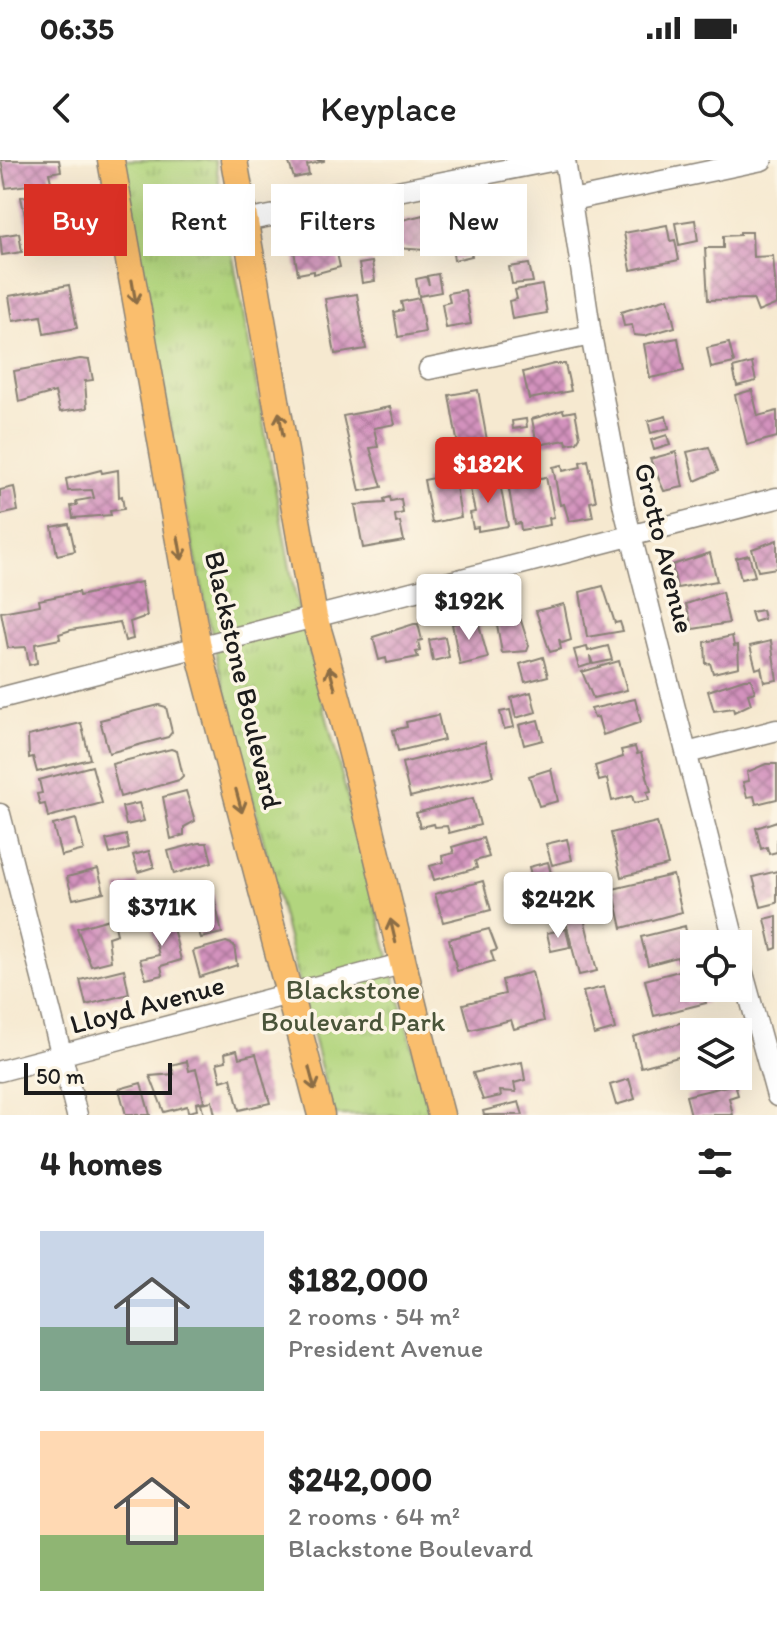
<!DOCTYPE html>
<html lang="en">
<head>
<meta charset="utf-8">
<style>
  body { margin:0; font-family:Itim,sans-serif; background:#f2f2f2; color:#222; height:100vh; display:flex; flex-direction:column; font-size:30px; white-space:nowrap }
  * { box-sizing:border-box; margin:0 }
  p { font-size:26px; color:#767676 }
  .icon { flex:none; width:44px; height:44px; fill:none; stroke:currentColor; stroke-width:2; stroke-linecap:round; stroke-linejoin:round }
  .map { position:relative; height:955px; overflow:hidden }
  .sheet { display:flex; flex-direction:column; background:#fff; flex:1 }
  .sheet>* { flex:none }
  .hud { position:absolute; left:24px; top:24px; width:730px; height:72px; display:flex; gap:16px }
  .fabs { position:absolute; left:680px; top:770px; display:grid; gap:16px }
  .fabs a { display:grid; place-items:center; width:72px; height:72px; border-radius:0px; background:#fff; box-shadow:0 8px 32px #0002; font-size:40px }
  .scale { position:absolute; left:24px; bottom:20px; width:148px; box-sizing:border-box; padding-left:8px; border:4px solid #1c1c1c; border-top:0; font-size:22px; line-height:28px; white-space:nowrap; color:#1c1c1c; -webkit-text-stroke:6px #fcf5e5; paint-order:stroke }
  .price { position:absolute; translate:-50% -68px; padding:0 18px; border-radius:8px; background:#fff; color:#222; font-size:26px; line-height:52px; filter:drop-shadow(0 2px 4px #0008) }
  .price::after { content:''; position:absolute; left:50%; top:48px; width:24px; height:18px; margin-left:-12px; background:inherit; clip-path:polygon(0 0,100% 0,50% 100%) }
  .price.current { background:#d93025; color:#fff }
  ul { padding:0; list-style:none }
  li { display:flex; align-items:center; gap:24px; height:200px; padding:0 40px }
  li span { display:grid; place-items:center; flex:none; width:224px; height:160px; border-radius:0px; color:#555 }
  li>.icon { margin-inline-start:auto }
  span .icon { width:96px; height:96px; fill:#fffc; stroke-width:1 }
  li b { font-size:34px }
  h2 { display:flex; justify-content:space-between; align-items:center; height:96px; padding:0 40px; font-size:34px }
  .pill { padding:0 28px; border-radius:0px; background:#fff; box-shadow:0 8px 32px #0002; font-size:28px; line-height:72px }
  .pill.current { background:#d93025; color:#fff }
  .status { display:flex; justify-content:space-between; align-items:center; height:56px; padding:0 40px; background:#fff; direction:ltr }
  .status svg { height:22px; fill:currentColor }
  header { display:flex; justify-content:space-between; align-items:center; height:104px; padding:0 40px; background:#fff; font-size:36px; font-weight:600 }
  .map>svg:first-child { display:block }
</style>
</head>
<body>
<div class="status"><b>06:35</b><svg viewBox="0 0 49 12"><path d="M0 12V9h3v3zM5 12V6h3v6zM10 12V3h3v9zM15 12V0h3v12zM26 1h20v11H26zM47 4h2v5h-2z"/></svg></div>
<header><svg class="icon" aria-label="back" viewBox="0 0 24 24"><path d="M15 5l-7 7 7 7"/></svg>Keyplace<svg class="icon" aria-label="search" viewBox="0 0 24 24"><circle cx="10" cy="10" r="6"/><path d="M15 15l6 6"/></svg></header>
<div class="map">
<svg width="777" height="955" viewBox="0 0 777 955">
  <defs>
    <pattern id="grass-tufts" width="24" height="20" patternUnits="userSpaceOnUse" patternTransform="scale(2)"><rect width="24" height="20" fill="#b2d57e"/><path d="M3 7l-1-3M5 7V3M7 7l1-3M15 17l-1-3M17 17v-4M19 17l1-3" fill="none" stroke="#98b66c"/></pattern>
    <pattern id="building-cross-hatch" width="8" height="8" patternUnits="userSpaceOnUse" patternTransform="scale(2)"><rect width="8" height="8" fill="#d392bd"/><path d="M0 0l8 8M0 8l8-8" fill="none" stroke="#aa7699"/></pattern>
  </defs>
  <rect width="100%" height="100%" fill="#fcf5e5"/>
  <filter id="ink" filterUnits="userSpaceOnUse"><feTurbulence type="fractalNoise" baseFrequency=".0125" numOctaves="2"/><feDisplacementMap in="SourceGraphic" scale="16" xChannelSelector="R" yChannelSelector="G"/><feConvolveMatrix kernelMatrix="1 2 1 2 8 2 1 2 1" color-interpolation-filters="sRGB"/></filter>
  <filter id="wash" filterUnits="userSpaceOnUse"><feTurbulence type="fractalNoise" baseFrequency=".006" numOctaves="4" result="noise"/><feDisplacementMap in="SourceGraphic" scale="32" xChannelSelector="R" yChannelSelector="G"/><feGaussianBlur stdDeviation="1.8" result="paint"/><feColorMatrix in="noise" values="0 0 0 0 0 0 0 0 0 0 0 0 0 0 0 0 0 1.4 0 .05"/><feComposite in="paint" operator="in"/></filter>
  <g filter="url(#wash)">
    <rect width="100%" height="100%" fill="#f6e9d0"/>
    <path fill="url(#grass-tufts)" stroke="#67784d" stroke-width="2" d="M123 0H215L295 435 430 955H333L218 502 184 343Z"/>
    <g id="blocks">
      <path fill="url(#building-cross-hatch)" d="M1 0H59L61 11 49 13 51 22 6 28Z
        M288 0H324V1L307 5 309 15 294 18Z
        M59 30 60 36 70 34 74 58 64 60 66 69 29 76 21 37Z
        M504 44H519L523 70 469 77 464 54Z
        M423 55 430 81 425 90 382 87 378 66Z
        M695 60 698 81 679 85 675 63Z
        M667 65 670 81 675 80 679 100 631 110 624 73Z
        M740 72H752L753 97 773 96 777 144 758 152 753 139 708 140 705 88H723V76L740 75Z
        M19 73 22 92 2 95 0 76Z
        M316 78 317 81 323 80 324 86 335 84 340 107 314 114V111L298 114 293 85Z
        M469 79 472 96 454 100 451 82Z
        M372 102 375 121 362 123 359 104Z
        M529 104 533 122 512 124 509 107Z
        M438 114 441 132 419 136 416 119 426 117 429 125 427 116Z
        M69 125 77 168 44 174 41 156 13 161 9 136Z
        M542 125 547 153 512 159 509 141 517 139 515 130Z
        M465 130 471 164 446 168 442 144 450 142 448 133Z
        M357 134 366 189 335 194 325 139Z
        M419 138 425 172 398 177 394 152 403 150 401 142Z
        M668 138 675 167 644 176 634 175 632 165 624 166 621 152Z
        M678 178 684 211 650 218 644 184Z
        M729 183 734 203 711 208 707 188Z
        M80 199 89 200 93 220 85 221 87 248 60 252 55 232 19 242 14 211Z
        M752 203 756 221 737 226 733 208Z
        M554 204H565L571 231 529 239 523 212Z
        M478 230 488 286 459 291 449 235Z
        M752 230 758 256 777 251V277L747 285 735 235Z
        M390 247 395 264 374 268 378 287 370 288 382 327 360 331 343 256Z
        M563 250 564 253 575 251 580 277 577 282 567 284 566 280 537 285 532 259Z
        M666 256 669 268 651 273 648 261Z
        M526 259 527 267 513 269 512 261Z
        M667 275 670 285 654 290 651 280Z
        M709 287 718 311 695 321 687 292Z
        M676 292 683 327 664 331 650 299Z
        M588 300 596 341 590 342 593 357 569 361 564 344 560 345 553 307 562 305 563 311 581 307 580 302Z
        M101 310 102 313 118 310 119 337 122 336 124 349 110 351 111 355 73 358 71 346 77 345 76 341 94 338 92 330 68 331 66 319Z
        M454 314 461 357 432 363 424 320Z
        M546 317 554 357 549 358 550 365 521 370 520 363 515 364 508 324Z
        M499 318 508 366 478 371V367L473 368 470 353 475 352 469 324Z
        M14 327 18 351 0 355V330Z
        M390 337 391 341 401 339 403 353 395 355 396 363 400 362 404 381 363 388 355 345 385 343 384 339Z
        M69 364 75 391 57 395 52 367Z
        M777 380V408L758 411 752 389Z
        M710 393 717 421 677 428 672 405Z
        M749 395 755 416 741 419 736 398Z
        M141 422 147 456 130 462 133 479 125 481 120 462 71 470 59 474 60 479 35 484 37 503 29 505 26 487 8 488 1 452 40 445 39 440 78 432 79 436Z
        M603 426 615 463 620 462 623 471 587 477 580 432Z
        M722 432 729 463 693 469 686 444Z
        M564 444 571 480 562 483 559 479 561 489 550 492 536 451Z
        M517 448 529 486 527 491 502 493 495 453Z
        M762 450 764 459 754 462 751 452Z
        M477 458 488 498 460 505 452 464Z
        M414 464H418L422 480 418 481 420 491 416 492 418 497 387 503 386 498 379 500 373 477Z
        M732 476 734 486 738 485 739 507 713 513 710 503 706 504 705 482Z
        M445 477 449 497 433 501 429 480Z
        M771 481 777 520 764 522 761 507 756 509 750 486Z
        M608 486 612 500 593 504 590 496 591 504 579 508 574 490 587 487 588 491Z
        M543 497 548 516 525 522 520 504Z
        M619 501 627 530 593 538 582 512Z
        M744 519H751L755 532 748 534 751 544 734 552 733 548 714 551 708 531Z
        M531 532 536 552 516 558 511 538Z
        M635 539 641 562 603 575 598 557 594 558 591 549Z
        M159 545 166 547 172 572 168 577 109 593 100 560Z
        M510 550 514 567 504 569 500 552Z
        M438 555 444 580 398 591 393 570 407 567 406 562Z
        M538 560 543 580 524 585 519 565Z
        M81 563 90 599 37 612 33 597 29 598 28 576Z
        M485 582 493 616 410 637 402 603Z
        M635 587 637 594 641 593 651 631 647 632 649 640 634 643 632 636 612 641 607 619 599 621 595 606 623 597 621 590Z
        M171 589 177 591 183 616 179 620 120 637 112 604Z
        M766 604H777V639L756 644 754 636 747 637 743 622 749 621 747 612Z
        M92 606 102 643 48 657 45 644 40 645 37 634 42 633 39 620Z
        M551 609 558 641 539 646 529 616Z
        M186 631 195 661 184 667V675L171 679 163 637Z
        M473 638 480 665 449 673 447 666 435 667 434 664 420 667 416 653Z
        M139 643 144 661 126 665 122 647Z
        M76 659 84 690 61 696 53 665Z
        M777 661V692L769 694 767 687 761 689 756 668Z
        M657 662 668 705 621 717 611 673Z
        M126 675 129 689 110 694 106 680Z
        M483 678 489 697 475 701 477 708 434 720 430 706 444 702 442 696 454 693 452 687Z
        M567 679 572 700 552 705 546 684Z
        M199 683H207L212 702 174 714 168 691Z
        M149 691 154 707 138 712 133 695Z
        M548 702 553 721 534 726 529 707Z
        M98 709 104 732 73 739 67 717Z
        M777 711V743L761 747 753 717Z
        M673 715 682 752 622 768 613 729Z
        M483 721 491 750 443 762 435 734Z
        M137 722 142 740 122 746 117 728Z
        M213 733 222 773 201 778 195 761 184 760 181 755 177 739Z
        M581 746 597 811 579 815 563 750Z
        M142 754 144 761 130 765 128 757Z
        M170 756 181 800 161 806 163 815 146 819 140 799 159 795 150 761Z
        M777 756V788L772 790 765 759Z
        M113 758 117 774 108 777 111 801 91 806 77 768Z
        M685 766 692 801 679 804 677 797 648 805 641 777Z
        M489 769 497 790 491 792 494 801 457 811 449 779Z
        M566 769 570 787 551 791 547 773Z
        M226 782 234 785 237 805 200 817 193 791Z
        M694 807V828H702L706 843 654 856 645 820Z
        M124 809 129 834 86 845 80 820Z
        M532 812 544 861 514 869 511 860 470 870 463 844 505 834 502 820Z
        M604 827 615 869 594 875 583 832Z
        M683 862 684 865 692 863 694 900 684 903 682 896 641 907 633 877Z
        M237 890 239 898 256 894 270 943 239 950 231 918 221 921 217 903 226 901 225 893Z
        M187 901 189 911 196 909 204 941 196 943 197 950 188 952 187 946 164 952 150 916 174 914 171 905Z
        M522 902 525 920 514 923 516 932 500 931 501 936 483 940 473 913Z
        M629 919 635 939 616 945 610 925Z
        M141 923 150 955H126L119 929Z
        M735 924 738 935 729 938 733 955H691L686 936Z
        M212 941 215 955H204L201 943Z
        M519 942 523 955H484L483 951Z"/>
    </g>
  </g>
  <g filter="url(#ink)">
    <use href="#blocks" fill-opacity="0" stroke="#898276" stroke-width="2"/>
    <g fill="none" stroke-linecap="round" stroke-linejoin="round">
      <defs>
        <path id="minor" d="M565 0 591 175 624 348 735 784
          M572 40 762 0
          M245 61 556 0
          M429 209 591 175
          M0 538 777 338
          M687 593 777 570
          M0 654 77 955
          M738 795 777 936
          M0 911 401 804"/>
        <path id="major" d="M111 0 198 487 321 955
          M234 0 314 457C364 621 397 790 441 955"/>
      </defs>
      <use href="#minor" stroke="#898276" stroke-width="23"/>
      <use href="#major" stroke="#898276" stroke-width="29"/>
      <use href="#minor" stroke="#fff" stroke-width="20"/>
      <use href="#major" stroke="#fabe6d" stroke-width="26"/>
    </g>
    <defs><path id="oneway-shaft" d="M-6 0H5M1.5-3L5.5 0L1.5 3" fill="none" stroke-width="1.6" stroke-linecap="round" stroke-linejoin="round" transform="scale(2)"/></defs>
    <g stroke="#8b6d44">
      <use href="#oneway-shaft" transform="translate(134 132) rotate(80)"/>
      <use href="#oneway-shaft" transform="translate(281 264) rotate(-100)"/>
      <use href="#oneway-shaft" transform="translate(180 388) rotate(80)"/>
      <use href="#oneway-shaft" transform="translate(332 518) rotate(-105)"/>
      <use href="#oneway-shaft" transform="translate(239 641) rotate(75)"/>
      <use href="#oneway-shaft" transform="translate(393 771) rotate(-103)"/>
      <use href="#oneway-shaft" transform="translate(312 919) rotate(75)"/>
    </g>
  </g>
  <g text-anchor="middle" stroke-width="7" stroke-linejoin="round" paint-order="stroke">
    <g font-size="28" fill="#1c1c1c" stroke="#fcf5e5">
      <text transform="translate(665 388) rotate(76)" y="10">Grotto Avenue</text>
      <text transform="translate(244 520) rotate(77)" y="10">Blackstone Boulevard</text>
      <text transform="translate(147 844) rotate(-15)" y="10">Lloyd Avenue</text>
    </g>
    <g font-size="28" fill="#495439" stroke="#fcf5e5">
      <text x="353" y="839">Blackstone<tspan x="353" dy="32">Boulevard Park</tspan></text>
    </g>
  </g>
</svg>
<div class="fabs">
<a><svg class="icon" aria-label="locate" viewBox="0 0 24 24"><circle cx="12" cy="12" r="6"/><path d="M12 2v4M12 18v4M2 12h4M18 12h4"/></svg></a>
<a><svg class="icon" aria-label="layers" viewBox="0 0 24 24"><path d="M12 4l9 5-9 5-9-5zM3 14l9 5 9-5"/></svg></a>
</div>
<div class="scale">50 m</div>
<b class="price current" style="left:488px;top:345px">$182K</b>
<b class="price" style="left:469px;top:482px">$192K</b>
<b class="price" style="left:558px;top:780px">$242K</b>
<b class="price" style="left:162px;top:788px">$371K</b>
<div class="hud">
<a class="pill current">Buy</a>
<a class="pill">Rent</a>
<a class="pill">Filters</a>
<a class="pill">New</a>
</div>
</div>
<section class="sheet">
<h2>4 homes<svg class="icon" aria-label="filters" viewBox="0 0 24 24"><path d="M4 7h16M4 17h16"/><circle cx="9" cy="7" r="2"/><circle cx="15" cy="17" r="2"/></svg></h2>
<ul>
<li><span style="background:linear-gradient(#c9d6e8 60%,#7fa58c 0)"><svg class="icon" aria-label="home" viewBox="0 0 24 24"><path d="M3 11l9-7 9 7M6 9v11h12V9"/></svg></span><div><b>$182,000</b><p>2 rooms · 54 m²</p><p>President Avenue</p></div></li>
<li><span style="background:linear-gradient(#ffd9b3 65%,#8fb573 0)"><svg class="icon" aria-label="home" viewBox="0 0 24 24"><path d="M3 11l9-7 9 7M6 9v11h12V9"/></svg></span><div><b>$242,000</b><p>2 rooms · 64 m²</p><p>Blackstone Boulevard</p></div></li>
</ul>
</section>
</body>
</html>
